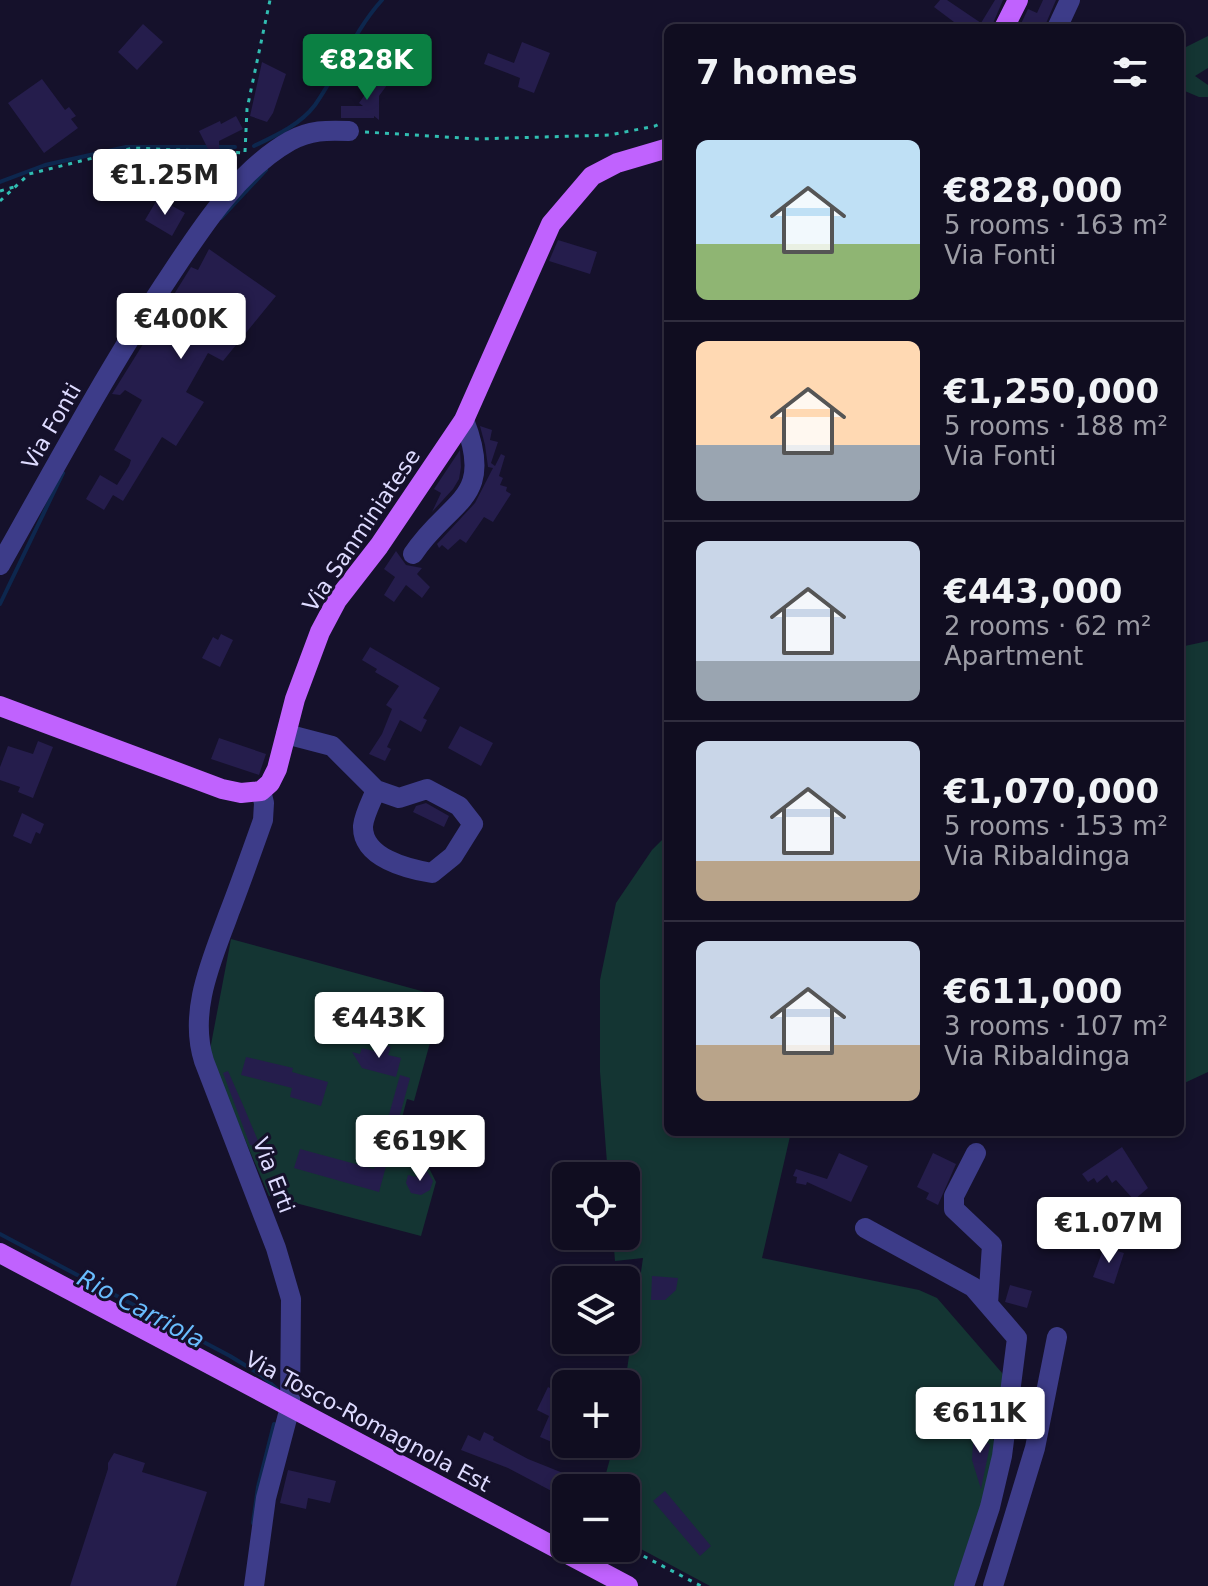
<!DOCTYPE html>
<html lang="en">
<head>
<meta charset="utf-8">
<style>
  body { margin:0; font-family:"DejaVu Sans",sans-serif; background:#1e1b2d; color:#f1f3f6; height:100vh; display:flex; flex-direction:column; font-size:30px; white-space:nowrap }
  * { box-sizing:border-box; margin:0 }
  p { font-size:26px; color:#9c9ca5 }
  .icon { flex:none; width:44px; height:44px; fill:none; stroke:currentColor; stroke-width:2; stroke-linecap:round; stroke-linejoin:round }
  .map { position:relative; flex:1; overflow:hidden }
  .sheet { position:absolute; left:664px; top:24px; width:520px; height:1112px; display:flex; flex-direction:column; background:#100d20; border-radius:12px; box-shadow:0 4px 12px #0003,0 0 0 2px #302d3e }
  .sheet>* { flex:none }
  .fabs { position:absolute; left:552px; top:1162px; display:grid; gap:16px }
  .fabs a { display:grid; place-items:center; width:88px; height:88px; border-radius:12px; background:#100d20; box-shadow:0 4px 12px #0003,0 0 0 2px #302d3e; font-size:40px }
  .price { position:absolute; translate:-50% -68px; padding:0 18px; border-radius:8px; background:#fff; color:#222; font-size:26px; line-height:52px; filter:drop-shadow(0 2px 4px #0008) }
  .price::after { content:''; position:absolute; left:50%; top:48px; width:24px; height:18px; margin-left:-12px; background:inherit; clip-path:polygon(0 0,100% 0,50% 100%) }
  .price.selected { background:#0b8043; color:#fff }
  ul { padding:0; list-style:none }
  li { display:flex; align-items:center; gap:24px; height:200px; padding:0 32px }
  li+li { border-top:2px solid #302d3e }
  li span { display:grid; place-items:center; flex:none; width:224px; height:160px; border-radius:12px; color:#555 }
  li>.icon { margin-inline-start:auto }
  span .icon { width:96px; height:96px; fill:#fffc; stroke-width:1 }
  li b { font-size:34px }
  h2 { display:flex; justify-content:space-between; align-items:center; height:96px; padding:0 32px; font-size:34px }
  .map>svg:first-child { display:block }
</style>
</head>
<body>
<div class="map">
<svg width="1208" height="1586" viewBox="0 0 1208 1586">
  <rect width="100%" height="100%" fill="#15112b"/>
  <path fill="#143533" d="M1208 36V68L1195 76 1208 85V97H1199L1180 89V50Z
    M1208 641V1072L1180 1085V647Z
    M668 834V1132H791L762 1258 919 1290 937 1298 1009 1381 971 1416 999 1446 957 1586H710L626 1541V1488H602L614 1444H626L625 1384 643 1258 615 1261 613 1236H626V1176H608L600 1072V980L616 903 652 850Z
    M231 939 436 995 424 1036 431 1039 414 1101 407 1099 391 1159 430 1170 436 1182 421 1236 269 1196 209 1055Z"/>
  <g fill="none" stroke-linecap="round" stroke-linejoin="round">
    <path stroke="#0d274e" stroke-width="4" d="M254 146C275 136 300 125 315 105 339 71 354 31 382 0
      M0 182 45 165 126 147H235
      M221 218 266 170
      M0 604 63 473
      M0 1234 230 1356 261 1375 277 1389
      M253 1523 258 1487 274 1424"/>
  </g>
  <path fill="#251d4c" d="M940 0H947L981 23 995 0H1003L991 28H950L954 22 934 7Z
    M1043 0H1056L1044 28H1019L1028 9 1037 13Z
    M143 24 163 42 137 70 118 52Z
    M522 42 550 53 534 93 518 87 520 78 484 64 488 53 514 63Z
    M262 62 286 74 273 113 267 122 250 116Z
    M380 74 390 81 379 96V120L374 116V118H341V106H363L359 103Z
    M42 79 65 110 69 107 76 116 71 119 78 128 44 153 8 103Z
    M236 116 243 129 219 141 220 173 199 131 220 121 221 124Z
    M158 198 185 213 172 236 145 220Z
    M558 240 597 252 590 274 549 261Z
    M209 249 276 296 223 361 208 353 186 392 204 402 176 446 162 437 123 501 113 495 104 510 86 499 100 475 117 485 129 466 131 460 114 450 142 400 125 390 120 395 112 394 191 267 198 270Z
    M480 426 492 430 490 440 498 442 491 463 495 466 501 454 505 456 499 476 503 478 500 485 507 487 506 491 511 494 493 522 484 517 466 543 460 539 448 550 442 545 439 548 437 544 475 503 493 468 488 467 485 445Z
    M460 450 461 467 459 479 453 489 432 512 441 493 434 489Z
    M396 551 406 565 422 568 417 574 430 587 422 598 406 585 394 602 384 595 395 577 384 569Z
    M221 634 233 640 220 667 202 658 213 637 218 640Z
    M370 647 440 688 423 718 427 720 421 732 400 720 387 747 391 749 385 761 369 754 382 734 392 709 386 705 399 686 375 672 377 669 362 660Z
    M460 726 493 743 481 766 448 748Z
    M219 738 266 754 259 775 211 759Z
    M38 741 53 747 33 798 18 792 20 787 0 780V767L8 746 33 754Z
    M426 803 449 816 444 827 413 812 416 806Z
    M22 813 44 824 40 834 36 832 31 844 13 836Z
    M376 1043 391 1047 388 1055 401 1058 396 1077 362 1068 352 1052 360 1054 362 1048 374 1051Z
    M246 1057 293 1068 292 1072 328 1082 321 1106 290 1097 292 1088 241 1075Z
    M228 1071 243 1105 261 1148 250 1145 223 1073Z
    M400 1075 410 1078 379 1192 294 1168 300 1149 374 1169Z
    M1122 1147 1148 1188 1134 1200 1116 1180 1112 1183 1107 1175 1097 1183 1094 1178 1088 1182 1082 1174Z
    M839 1153 868 1166 851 1202 807 1182 806 1185 796 1183 797 1177 793 1176 796 1169 827 1179Z
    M933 1153 956 1164 938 1205 926 1199 929 1193 917 1187Z
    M419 1169 427 1171 433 1181 430 1190 421 1195 411 1193 406 1183 408 1175 416 1177Z
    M1104 1247 1124 1253 1114 1284 1093 1277Z
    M652 1276 678 1278 676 1290 665 1300H651Z
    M1010 1285 1032 1291 1027 1308 1005 1302Z
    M548 1387 561 1393 558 1399 566 1402V1412L561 1423 565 1424 562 1430 566 1432V1448L540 1437 549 1416 537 1410Z
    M974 1427 990 1445 981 1489 972 1460Z
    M484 1432 494 1437 493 1440 528 1459 568 1475 563 1484 567 1486 561 1496 508 1468 461 1450 468 1435 480 1441Z
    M114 1453 145 1463 142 1472 207 1492 176 1586H70L108 1469V1463Z
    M288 1470 336 1481 330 1503 308 1498 306 1509 280 1503Z
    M665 1491 711 1546 700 1556 653 1501Z"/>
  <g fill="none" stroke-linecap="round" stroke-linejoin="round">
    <path stroke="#31bdb1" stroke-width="3" stroke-dasharray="4 6" stroke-linecap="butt" d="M365 132 477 139 610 135 655 126 668 120
      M245 152 247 109 270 0
      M0 191 14 187
      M0 201 29 174 133 148 245 153
      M626 1547 701 1586"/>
    <path stroke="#3d3c89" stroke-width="20" d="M1057 28 1070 0
      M413 554C449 499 496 501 464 420
      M0 565C53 471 104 376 163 286 197 235 235 172 290 141 310 130 327 130 349 131
      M286 734 332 746 376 790 399 798 427 789 459 806 473 824 453 856 432 873C408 869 362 858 363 826 364 815 372 800 376 790
      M976 1153 954 1196V1209L992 1245 988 1304
      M865 1228 973 1287 1017 1338 1002 1456 990 1507 964 1586
      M254 1586 266 1498 290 1407 291 1299 276 1248 204 1061C188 1011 212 960 229 913 241 882 252 851 263 820L264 803 261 791
      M993 1586 1035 1448 1057 1337"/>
    <path stroke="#c062fe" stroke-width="20" d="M1004 28 1018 0
      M0 706 222 789 241 793 261 791 270 783 277 769 295 699 320 632 337 600 379 546 464 420 551 224 592 176 617 163 668 148
      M0 1253 628 1586"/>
  </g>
  <g text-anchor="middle" stroke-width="6" stroke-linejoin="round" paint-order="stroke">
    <g font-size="22" fill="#dedbff" stroke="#15112b">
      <text transform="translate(51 426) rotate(-60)" y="8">Via Fonti</text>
      <text transform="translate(361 530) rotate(-56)" y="8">Via Sanminiatese</text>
      <text transform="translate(274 1175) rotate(69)" y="8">Via Erti</text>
      <text transform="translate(368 1421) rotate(28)" y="8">Via Tosco-Romagnola Est</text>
    </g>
    <g font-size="24" font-style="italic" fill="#69bdfe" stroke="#15112b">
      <text transform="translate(141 1309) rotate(28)" y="8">Rio Carriola</text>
    </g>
  </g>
</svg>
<div class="fabs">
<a><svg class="icon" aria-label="locate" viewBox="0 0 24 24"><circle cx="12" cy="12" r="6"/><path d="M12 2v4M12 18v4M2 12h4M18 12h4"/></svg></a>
<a><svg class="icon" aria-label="layers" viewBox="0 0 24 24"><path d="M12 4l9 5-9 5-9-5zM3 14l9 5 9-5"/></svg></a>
<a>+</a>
<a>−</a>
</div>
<b class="price selected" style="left:367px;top:102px">€828K</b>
<b class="price" style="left:165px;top:217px">€1.25M</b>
<b class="price" style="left:181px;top:361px">€400K</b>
<b class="price" style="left:379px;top:1060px">€443K</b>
<b class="price" style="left:420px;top:1183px">€619K</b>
<b class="price" style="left:1109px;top:1265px">€1.07M</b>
<b class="price" style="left:980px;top:1455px">€611K</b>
<section class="sheet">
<h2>7 homes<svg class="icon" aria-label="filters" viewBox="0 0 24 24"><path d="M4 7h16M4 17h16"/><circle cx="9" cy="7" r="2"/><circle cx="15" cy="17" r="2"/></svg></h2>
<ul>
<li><span style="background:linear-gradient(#bfe0f5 65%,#8fb573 0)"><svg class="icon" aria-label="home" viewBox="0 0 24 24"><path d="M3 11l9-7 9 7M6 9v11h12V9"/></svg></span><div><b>€828,000</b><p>5 rooms · 163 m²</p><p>Via Fonti</p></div></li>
<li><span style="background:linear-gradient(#ffd9b3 65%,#9aa5b1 0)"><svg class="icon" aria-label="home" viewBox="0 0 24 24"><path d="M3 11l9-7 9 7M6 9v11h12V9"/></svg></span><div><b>€1,250,000</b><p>5 rooms · 188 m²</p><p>Via Fonti</p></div></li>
<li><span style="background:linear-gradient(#c9d6e8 75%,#9aa5b1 0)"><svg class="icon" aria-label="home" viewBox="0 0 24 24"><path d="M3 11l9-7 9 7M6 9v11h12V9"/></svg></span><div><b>€443,000</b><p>2 rooms · 62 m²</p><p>Apartment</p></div></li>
<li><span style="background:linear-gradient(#c9d6e8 75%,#b9a48a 0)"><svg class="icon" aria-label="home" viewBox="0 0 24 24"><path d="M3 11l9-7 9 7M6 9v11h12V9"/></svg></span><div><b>€1,070,000</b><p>5 rooms · 153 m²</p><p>Via Ribaldinga</p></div></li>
<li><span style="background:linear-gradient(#c9d6e8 65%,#b9a48a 0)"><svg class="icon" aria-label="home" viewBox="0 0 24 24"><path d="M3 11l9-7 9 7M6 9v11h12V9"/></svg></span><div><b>€611,000</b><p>3 rooms · 107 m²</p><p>Via Ribaldinga</p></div></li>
</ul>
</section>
</div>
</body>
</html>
